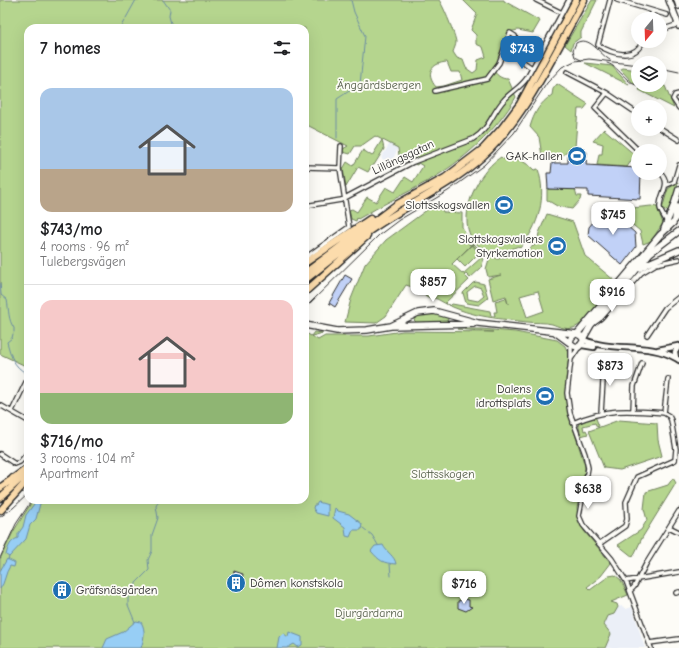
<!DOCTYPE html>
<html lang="en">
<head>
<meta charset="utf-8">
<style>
  body { margin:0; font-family:"Comic Neue",sans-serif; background:#f6f6f6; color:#202124; height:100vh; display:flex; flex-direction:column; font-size:15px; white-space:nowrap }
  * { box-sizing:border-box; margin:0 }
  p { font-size:13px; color:#757577 }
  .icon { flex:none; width:22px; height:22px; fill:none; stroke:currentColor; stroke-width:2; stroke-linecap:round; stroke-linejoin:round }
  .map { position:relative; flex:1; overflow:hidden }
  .details { position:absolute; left:24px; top:24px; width:285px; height:480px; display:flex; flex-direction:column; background:#fff; border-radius:12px; box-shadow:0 4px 16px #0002 }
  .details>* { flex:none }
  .needle { width:26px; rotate:199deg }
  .fabs { position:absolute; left:631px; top:12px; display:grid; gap:8px }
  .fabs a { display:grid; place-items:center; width:36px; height:36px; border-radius:50%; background:#fff; box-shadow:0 4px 16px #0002; font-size:20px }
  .price { position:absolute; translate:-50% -34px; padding:0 9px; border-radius:8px; background:#fff; color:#222; font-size:13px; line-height:26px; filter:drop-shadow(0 1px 2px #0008) }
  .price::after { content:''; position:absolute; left:50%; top:24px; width:12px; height:9px; margin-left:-6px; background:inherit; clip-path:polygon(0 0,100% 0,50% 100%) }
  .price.selected { background:#1f6fb2; color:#fff }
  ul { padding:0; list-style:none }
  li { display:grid; align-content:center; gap:8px; height:212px; padding:0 16px }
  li+li { border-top:1px solid #e0e0e0 }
  li span { display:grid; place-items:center; height:124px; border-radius:12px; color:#555 }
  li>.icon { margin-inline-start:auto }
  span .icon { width:72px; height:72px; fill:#fffc; stroke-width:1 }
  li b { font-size:17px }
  h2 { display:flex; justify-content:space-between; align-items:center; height:48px; padding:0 16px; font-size:17px }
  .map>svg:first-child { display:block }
</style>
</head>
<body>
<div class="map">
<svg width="679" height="648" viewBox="0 0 679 648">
  <rect width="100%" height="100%" fill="#fdfcf7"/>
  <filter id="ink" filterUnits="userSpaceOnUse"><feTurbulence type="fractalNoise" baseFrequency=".025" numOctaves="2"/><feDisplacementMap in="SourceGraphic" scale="8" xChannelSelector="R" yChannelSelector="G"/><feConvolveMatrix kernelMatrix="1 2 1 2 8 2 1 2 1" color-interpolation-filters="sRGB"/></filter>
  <g filter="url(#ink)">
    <path fill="#ebeff7" d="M390 143 398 148 391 164 381 158Z
      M622 606 626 609 632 607 645 648H605L611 634 604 625 608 616 614 614 618 607Z"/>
    <path fill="#b5d58e" stroke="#70805c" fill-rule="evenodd" d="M0 0H439C443 5 456 37 456 42 456 45 454 49 453 52L457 58 463 60 466 68 473 73 477 70 478 60 486 57 483 47 476 44V35L471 30 477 14 463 0H504V1L540 21 533 33 518 30 508 32 502 53 493 69C496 75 501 79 508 79L516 97C497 130 462 162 428 181 405 194 381 205 358 219L357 218 356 221 351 219 349 210 352 209 357 212 367 197 376 202 386 187 395 192 405 177 413 182 423 166 418 163 417 165 414 164 420 160 418 157 403 161 399 156 398 148 375 136 361 146H355L350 154 343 152V149L348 146 305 124V28H28V367L0 354ZM447 62 451 72H460L462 80 444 86 436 87C425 74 431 63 447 62Z
      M592 0H597L581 32V37L573 43 571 50 565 45Z
      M585 63 612 66 629 85Z
      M623 68 638 70V84L633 83 622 71 621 69Z
      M557 84 588 104 584 109H578L575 147 573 150C565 151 561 159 552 161L542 156 539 137 530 127C534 113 540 103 552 95L553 89Z
      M647 85 665 86 674 108 639 90 640 88Z
      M604 129 635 155 627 167 597 165 599 154H602L603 144 593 141Z
      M382 140 384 149 374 165H372L368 172 358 167 346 187 343 169 347 162 353 166 363 150 372 156Z
      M501 157 503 159C516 157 525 161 534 170L538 169C547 197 539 226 520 248L518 246 503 253 490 252 489 255 498 259 526 251 531 253 530 248 537 244 539 233 547 214 573 222 585 256 615 281C611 293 585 325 573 328 565 330 558 326 552 324 544 322 535 323 527 322 495 318 468 317 439 300 434 297 429 299 425 295L426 293 422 294 412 287 406 285 386 316 376 323 345 322 351 299 365 264 386 240 435 204 441 203 443 212 462 213V227L470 241 469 245 473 243 483 253 488 254 489 251C447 237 473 174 501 157ZM472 244 483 256 463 274 452 264ZM485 255 490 256 486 269 488 277 501 275 488 279 493 300 506 296 508 304 506 298 495 301 497 312H494L495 316H491L490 311 452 304 450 306 445 303 469 280 464 275 466 274 470 278 481 268ZM538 291 544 311 527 317 520 296Z
      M678 182 671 210 665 211 662 209 668 189Z
      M547 189H575L577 196H581L580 200 572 209 557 206 547 200Z
      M651 206 657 207 663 223 651 241 643 244 640 231 622 216 632 208Z
      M472 245 479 253 465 267 457 259Z
      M476 282 484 284 488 298 479 305 466 303 463 293 473 283ZM475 286 481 288 484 296 478 301 468 299 467 292Z
      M430 313 447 316 448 320 444 323H417L414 320V317Z
      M305 329 306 333 311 336 314 332 323 333 312 336 318 340 325 336H369L403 331 493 332 457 329H481L515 332 557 340 565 346 569 355 566 380 567 408 585 466 584 480 577 507 578 520 584 531 611 563 601 576 587 587 590 590 609 576 615 575 621 580 628 595 611 602 617 604 618 607 614 614 608 616 604 625 611 634 605 648H0V559L13 532 33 500H305Z
      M595 416 599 426 597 427 595 423 583 426 584 431 586 430 588 434 581 436 578 423Z
      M619 420 657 423 658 440 662 456 620 470 604 468 589 431Z
      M673 478 676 483 642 538 633 557 618 545 641 530 647 520 644 509 646 492 668 485Z"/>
    <path fill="#97cef5" stroke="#6c8da4" d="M37 500H41L36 519 30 525 26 539 9 557 6 555C8 547 10 541 18 538V534L23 527 26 515Z
      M318 502 328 505V516L316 513 313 508 314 505H316Z
      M335 508 338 511 349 514 362 524 361 530H353L350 537 346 536 345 527 333 518Z
      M383 545C386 552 395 556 396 564 382 563 380 561 371 551L375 546Z
      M7 559 15 563 14 567 10 566C5 573 5 583 0 589V571Z
      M136 621 141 622C146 630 144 639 141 648H103L107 639 123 632Z
      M289 632 302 637V645L298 647 294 644 287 648H277L279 637 283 633 288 637Z"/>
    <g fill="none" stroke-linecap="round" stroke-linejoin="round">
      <path stroke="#6c8da4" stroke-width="1" d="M163 0 170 10 169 16 172 27 174 28
        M126 18 136 0
        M120 28 124 21
        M337 138V99L360 84 365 36 354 12 351 0
        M0 283 1 295 7 300C9 310 8 320 14 328V332
        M13 334 12 338 7 342C11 356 13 366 26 373
        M363 528 372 535 378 545
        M8 560 9 557
        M390 564 391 576
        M135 622 128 605V598L135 592 136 583 149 570 148 560 152 551V535L158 518 156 506 159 500"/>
    </g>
    <path fill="#c1d1f7" stroke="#2b2b2b" d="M568 151 587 152 586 165 638 168V173H641L640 199 588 196V190L548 189 547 173H551L552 163H568Z
      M609 210 635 233 636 247 622 265 588 235 589 227 602 211Z
      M345 275 352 279 335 307 329 303Z
      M234 571 243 574 240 590 230 586Z
      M463 595 464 599 469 600V606L472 607 466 611 458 608V601L462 600Z"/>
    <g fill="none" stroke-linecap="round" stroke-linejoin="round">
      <defs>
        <path id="minor" d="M536 0 562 13
          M610 0 598 45C612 54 635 61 643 41
          M617 0 667 15
          M650 19 653 11
          M667 28 679 24
          M567 72 607 93 638 114
          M435 91 487 79 499 63 510 33 515 36 519 59 532 68
          M607 93 595 108 639 151
          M679 94 675 95 673 99 679 108
          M660 128 679 140
          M305 167 340 168
          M660 172C673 185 659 193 660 208 661 213 665 218 667 222
          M667 185 674 182 679 165
          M305 206 341 200 413 162 473 139C489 130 492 113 504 100 511 92 520 88 527 78L569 0
          M305 258 349 227 340 168 341 146
          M594 323 601 318 641 273 656 264 679 259
          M647 335 665 308 679 297
          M579 347 571 359 567 393 570 413 585 454 588 468 579 516 583 525 612 559 626 581 651 648
          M571 359V344
          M0 405 28 421
          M12 411 28 378
          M633 411 634 386 642 363
          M601 413 603 381 611 360
          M664 413 668 379
          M573 423C608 408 628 410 664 413L669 416 671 420 676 449 675 460 637 477 626 502 627 519 625 526 599 544
          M0 454 15 464 20 462 28 452
          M669 527 679 532
          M626 581 679 572
          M630 591 634 587 646 564 679 511
          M676 593 679 592
          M649 643 679 639"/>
        <path id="tertiary" d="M584 340C613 352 649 342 676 358
          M582 345 594 347
          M679 346 675 352 676 358 679 360
          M658 350 678 346"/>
        <path id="secondary" d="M669 0 679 26
          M677 0 679 6
          M675 220 677 207
          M664 229 674 205 679 189
          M641 268 649 263 679 250
          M305 325 337 331 367 330 391 326 418 313 434 311 478 323 577 334 581 336 584 340 579 347 574 346 570 343 571 338 575 334
          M391 326 473 324
          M555 332 570 343
          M577 334 660 235 673 223
          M583 339 591 325 650 253 679 231"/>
        <path id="primary" d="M305 263 370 219
          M305 273 396 205 445 178 483 149 502 128 520 104 576 0
          M305 280C328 262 351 243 375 227 410 203 450 186 482 157 526 117 555 52 584 0
          M305 292 367 236
          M0 488 28 468
          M0 498 28 472
          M1 510 24 484V480L20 476 13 478"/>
      </defs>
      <use href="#minor" stroke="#2b2b2b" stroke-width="6"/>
      <use href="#tertiary" stroke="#2b2b2b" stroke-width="8"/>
      <use href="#secondary" stroke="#2b2b2b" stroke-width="8"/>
      <use href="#primary" stroke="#2b2b2b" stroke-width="9"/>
      <use href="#minor" stroke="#fdfcf7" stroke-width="3.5"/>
      <use href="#tertiary" stroke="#fdfcf7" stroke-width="4.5"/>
      <use href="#secondary" stroke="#fdfcf7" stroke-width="5.5"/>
      <use href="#primary" stroke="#fcdcac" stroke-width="6"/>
      <path stroke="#2b2b2b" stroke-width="1" d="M583 61 575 57 573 50 576 43C590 35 599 54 610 60
        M607 63C621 67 629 90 644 85
        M660 68 679 72
        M305 308 379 235 399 220 448 191 484 165 514 133 547 83 562 67 575 61 589 59 638 65
        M0 517 13 508 28 494
        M0 558 16 524 32 500"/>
    </g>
  </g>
  <defs>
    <symbol id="stadium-disc" viewBox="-11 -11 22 22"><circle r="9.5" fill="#1f6fb2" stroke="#fdfcf7"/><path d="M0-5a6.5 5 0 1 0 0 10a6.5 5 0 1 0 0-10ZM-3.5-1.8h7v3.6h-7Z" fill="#fff"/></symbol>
    <symbol id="building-disc" viewBox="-11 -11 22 22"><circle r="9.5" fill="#1f6fb2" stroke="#fdfcf7"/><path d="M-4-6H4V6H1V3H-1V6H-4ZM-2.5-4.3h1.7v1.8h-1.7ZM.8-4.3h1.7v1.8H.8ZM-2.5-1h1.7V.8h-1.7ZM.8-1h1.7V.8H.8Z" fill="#fff"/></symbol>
  </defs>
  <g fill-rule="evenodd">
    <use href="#stadium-disc" x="566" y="145" width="22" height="22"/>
    <use href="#stadium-disc" x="493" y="194" width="22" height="22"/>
    <use href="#stadium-disc" x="546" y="235" width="22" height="22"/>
    <use href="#stadium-disc" x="534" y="385" width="22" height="22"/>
    <use href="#building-disc" x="225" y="572" width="22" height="22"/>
    <use href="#building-disc" x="51" y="579" width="22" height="22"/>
  </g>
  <g text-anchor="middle" stroke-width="3.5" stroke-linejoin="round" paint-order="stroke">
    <g font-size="12" fill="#545e49" stroke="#fdfcf7">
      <text x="379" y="89">Änggårdsbergen</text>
      <text x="443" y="478">Slottsskogen</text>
      <text x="369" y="617">Djurgårdarna</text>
    </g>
    <g font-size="12" fill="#2b2b2b" stroke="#fdfcf7" text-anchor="end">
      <text x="563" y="160">GAK-hallen</text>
      <text x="490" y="209">Slottsskogsvallen</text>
      <text x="543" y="243">Slottskogsvallens<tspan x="543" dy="14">Styrkemotion</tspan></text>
      <text x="531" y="393">Dalens<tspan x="531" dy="14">idrottsplats</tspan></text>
      <text x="250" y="587" text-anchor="start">Dômen konstskola</text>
      <text x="76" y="594" text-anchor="start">Gräfsnäsgården</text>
    </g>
    <g font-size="12" fill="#2b2b2b" stroke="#fdfcf7">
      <text transform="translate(403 157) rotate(-25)" y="4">Lillängsgatan</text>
    </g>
  </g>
</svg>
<div class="fabs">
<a><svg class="needle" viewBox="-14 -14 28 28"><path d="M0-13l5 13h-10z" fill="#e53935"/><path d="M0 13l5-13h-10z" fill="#757577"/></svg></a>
<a><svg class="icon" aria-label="layers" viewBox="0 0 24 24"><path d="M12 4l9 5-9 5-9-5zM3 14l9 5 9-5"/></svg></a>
<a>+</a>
<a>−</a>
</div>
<b class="price selected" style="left:522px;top:70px">$743</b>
<b class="price" style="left:613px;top:236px">$745</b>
<b class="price" style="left:433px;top:303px">$857</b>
<b class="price" style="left:612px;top:313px">$916</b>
<b class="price" style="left:610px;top:387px">$873</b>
<b class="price" style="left:588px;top:510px">$638</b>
<b class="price" style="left:464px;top:605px">$716</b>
<section class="details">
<h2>7 homes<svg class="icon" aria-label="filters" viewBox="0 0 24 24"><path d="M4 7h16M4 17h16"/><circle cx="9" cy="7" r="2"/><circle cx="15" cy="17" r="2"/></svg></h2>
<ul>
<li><span style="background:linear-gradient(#a9c7e8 65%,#b9a48a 0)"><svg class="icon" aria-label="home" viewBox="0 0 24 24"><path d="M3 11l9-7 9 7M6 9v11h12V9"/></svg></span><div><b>$743/mo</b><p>4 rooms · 96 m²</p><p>Tulebergsvägen</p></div></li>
<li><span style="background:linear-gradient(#f6c9c9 75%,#8fb573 0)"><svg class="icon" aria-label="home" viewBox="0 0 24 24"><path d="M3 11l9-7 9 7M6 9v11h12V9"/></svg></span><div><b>$716/mo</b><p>3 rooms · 104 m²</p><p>Apartment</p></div></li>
</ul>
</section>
</div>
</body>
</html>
